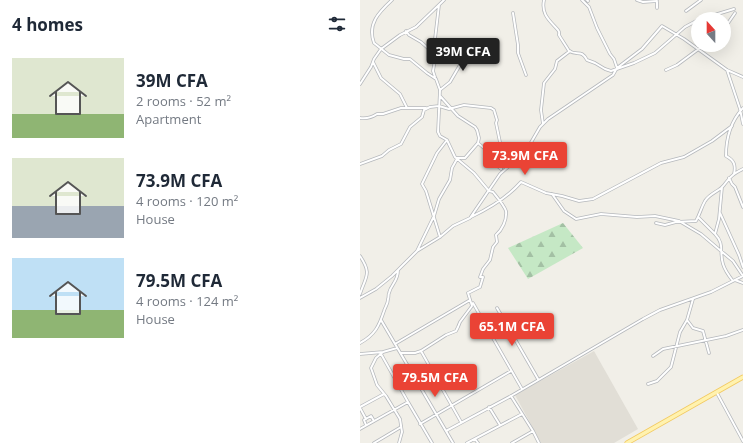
<!DOCTYPE html>
<html lang="en">
<head>
<meta charset="utf-8">
<style>
  body { margin:0; font-family:"Open Sans",sans-serif; background:#f6f6f7; color:#1f2937; height:100vh; display:flex; flex-direction:column; font-size:15px; white-space:nowrap }
  * { box-sizing:border-box; margin:0 }
  p { font-size:13px; color:#747a83 }
  .icon { flex:none; width:22px; height:22px; fill:none; stroke:currentColor; stroke-width:2; stroke-linecap:round; stroke-linejoin:round }
  .map { position:relative; flex:1; overflow:hidden }
  .side { display:flex; flex-direction:column; background:#fff; width:360px }
  .side>* { flex:none }
  .needle { width:26px; rotate:339deg }
  .fabs { position:absolute; left:331px; top:12px; display:grid; gap:8px }
  .fabs a { display:grid; place-items:center; width:40px; height:40px; border-radius:50%; background:#fff; box-shadow:0 4px 16px #0002; font-size:20px }
  .price { position:absolute; translate:-50% -34px; padding:0 9px; border-radius:4px; background:#ea4335; color:#fff; font-size:13px; line-height:26px; filter:drop-shadow(0 1px 2px #0008) }
  .price::after { content:''; position:absolute; left:50%; top:24px; width:12px; height:9px; margin-left:-6px; background:inherit; clip-path:polygon(0 0,100% 0,50% 100%) }
  .price.active { background:#222; color:#fff }
  ul { padding:0; list-style:none }
  li { display:flex; align-items:center; gap:12px; height:100px; padding:0 12px }
  li span { display:grid; place-items:center; flex:none; width:112px; height:80px; border-radius:0px; color:#555 }
  li>.icon { margin-inline-start:auto }
  span .icon { width:48px; height:48px; fill:#fffc; stroke-width:1 }
  li b { font-size:17px }
  h2 { display:flex; justify-content:space-between; align-items:center; height:48px; padding:0 12px; font-size:17px }
  main { display:flex; flex:1; min-height:0 }
  .map>svg:first-child { display:block }
</style>
</head>
<body>
<main>
<section class="side">
<h2>4 homes<svg class="icon" aria-label="filters" viewBox="0 0 24 24"><path d="M4 7h16M4 17h16"/><circle cx="9" cy="7" r="2"/><circle cx="15" cy="17" r="2"/></svg></h2>
<ul>
<li><span style="background:linear-gradient(#dfe7d0 70%,#8fb573 0)"><svg class="icon" aria-label="home" viewBox="0 0 24 24"><path d="M3 11l9-7 9 7M6 9v11h12V9"/></svg></span><div><b>39M CFA</b><p>2 rooms · 52 m²</p><p>Apartment</p></div></li>
<li><span style="background:linear-gradient(#dfe7d0 60%,#9aa5b1 0)"><svg class="icon" aria-label="home" viewBox="0 0 24 24"><path d="M3 11l9-7 9 7M6 9v11h12V9"/></svg></span><div><b>73.9M CFA</b><p>4 rooms · 120 m²</p><p>House</p></div></li>
<li><span style="background:linear-gradient(#bfe0f5 65%,#8fb573 0)"><svg class="icon" aria-label="home" viewBox="0 0 24 24"><path d="M3 11l9-7 9 7M6 9v11h12V9"/></svg></span><div><b>79.5M CFA</b><p>4 rooms · 124 m²</p><p>House</p></div></li>
</ul>
</section>
<div class="map">
<svg width="383" height="443" viewBox="0 0 383 443">
  <defs>
    <pattern id="forest-firs" width="22" height="20" patternUnits="userSpaceOnUse"><rect width="22" height="20" fill="#c5e8c5"/><path d="M5 1l3.5 6h-7zM16 11l3.5 6h-7z" fill="#a3c0a4"/></pattern>
  </defs>
  <rect width="100%" height="100%" fill="#f1efe8"/>
  <path fill="#e1ded6" d="M234 351 278 429 254 443H181L155 395Z"/>
  <path fill="url(#forest-firs)" d="M203 223 223 248 168 279 148 248Z"/>
  <g fill="none" stroke-linecap="round" stroke-linejoin="round">
    <defs>
      <path id="minor" d="M32 0C19 12 7 24 14 43L29 55 44 59H50L67 73 76 79 80 90 78 132 80 136 87 140 95 157 114 173 129 191 133 192C137 197 144 205 146 211 147 220 142 230 136 235L137 242 133 247 130 260 123 269 120 277H123L120 287 108 293 112 306 100 322 98 327 96 331 86 335 61 351 55 353H41
        M184 0C181 14 189 20 198 30 200 33 199 32 199 35 200 37 208 49 209 51 218 56 221 49 227 60L235 63 245 69 251 71 274 63 295 53 325 27 338 20
        M222 0 229 7 237 28 250 54 254 59 257 68
        M227 0 228 1
        M277 0 283 2 297 1
        M297 8V2
        M326 11 341 0
        M153 13 158 45V53L166 75
        M341 19 374 9
        M364 29 375 13
        M46 31 49 35 61 42 70 50 77 51
        M13 62 21 78 40 94 47 108
        M306 70 317 65 344 45
        M367 70 383 77
        M75 77 73 71 77 49 75 39 79 5
        M0 84 11 67 14 59 21 49 40 35 56 27 84 0
        M80 90 90 82 107 53V44
        M80 96 98 116 115 127 117 130 119 138 118 143 105 158H96
        M0 118C7 119 11 118 17 114H23L41 108H66
        M183 124 181 110 184 83 195 69 197 61 210 51
        M118 143 125 149 126 156 141 169
        M0 164 22 156 29 150 41 144 50 127 62 117 64 110 70 107 79 106 89 109 104 105 131 108 134 110 137 120 136 123 141 147V169
        M374 174C376 165 374 160 366 156 366 139 371 121 383 108
        M369 178 372 184 375 187 383 207
        M362 187 359 219 355 234C365 244 359 252 363 264 365 271 369 276 373 281
        M192 194 204 211 216 219 241 214 277 217 295 216 319 221 341 234 361 251 373 261 383 276
        M360 213 379 255 383 267
        M111 217C130 208 147 198 161 182L186 193 202 196 219 201 233 199 301 163 324 157 352 141 372 126
        M338 217 354 233
        M296 223 305 225 316 222 336 221C340 214 341 208 345 201 350 193 360 191 364 185 371 176 373 174 383 169
        M80 237 66 191 62 184 77 153 87 140
        M57 251 74 216 79 199 90 180 92 168 97 159
        M0 256C12 274 6 276 0 294
        M375 280 383 283
        M0 298 16 289 32 276 57 251 80 237 93 226 110 218 140 174 157 159 169 146 180 127 188 119 253 75 257 68 282 49 302 26 324 39 367 70 380 109 383 124
        M113 303 162 389
        M137 308 178 379
        M21 320 86 431 151 396
        M327 320 333 328 343 331 349 353
        M0 343C15 335 19 326 24 311 25 307 28 304 28 299 29 297 28 295 29 293 31 284 38 282 38 270
        M35 344 110 300
        M61 351 101 422
        M23 352 16 358 11 368 17 385 26 396 40 419 42 432 39 443
        M0 354 23 352 37 348
        M21 354 48 402
        M293 356 303 349 366 336 383 330
        M288 384 297 381 311 367 320 332 327 320 333 299
        M41 389 56 380
        M357 393 383 441
        M0 407 24 394
        M129 407 140 425
        M0 408 6 419
        M60 424 151 371
        M6 425 4 420 11 416 14 421
        M0 429 48 402 72 443
        M86 431 93 443
        M173 431 151 396 283 319 300 310 351 292 383 276
        M115 439 118 443
        M14 443 41 427
        M107 443 162 414
        M152 443 173 431 179 443"/>
      <path id="primary" d="M267 443 383 377"/>
    </defs>
    <use href="#minor" stroke="#b5b8bc" stroke-width="3.5"/>
    <use href="#primary" stroke="#f2c960" stroke-width="5"/>
    <use href="#minor" stroke="#fff" stroke-width="2"/>
    <use href="#primary" stroke="#fff2af" stroke-width="3.5"/>
  </g>
</svg>
<div class="fabs">
<a><svg class="needle" viewBox="-14 -14 28 28"><path d="M0-13l5 13h-10z" fill="#e53935"/><path d="M0 13l5-13h-10z" fill="#747a83"/></svg></a>
</div>
<b class="price active" style="left:103px;top:72px">39M CFA</b>
<b class="price" style="left:165px;top:176px">73.9M CFA</b>
<b class="price" style="left:152px;top:347px">65.1M CFA</b>
<b class="price" style="left:75px;top:398px">79.5M CFA</b>
</div>
</main>
</body>
</html>
